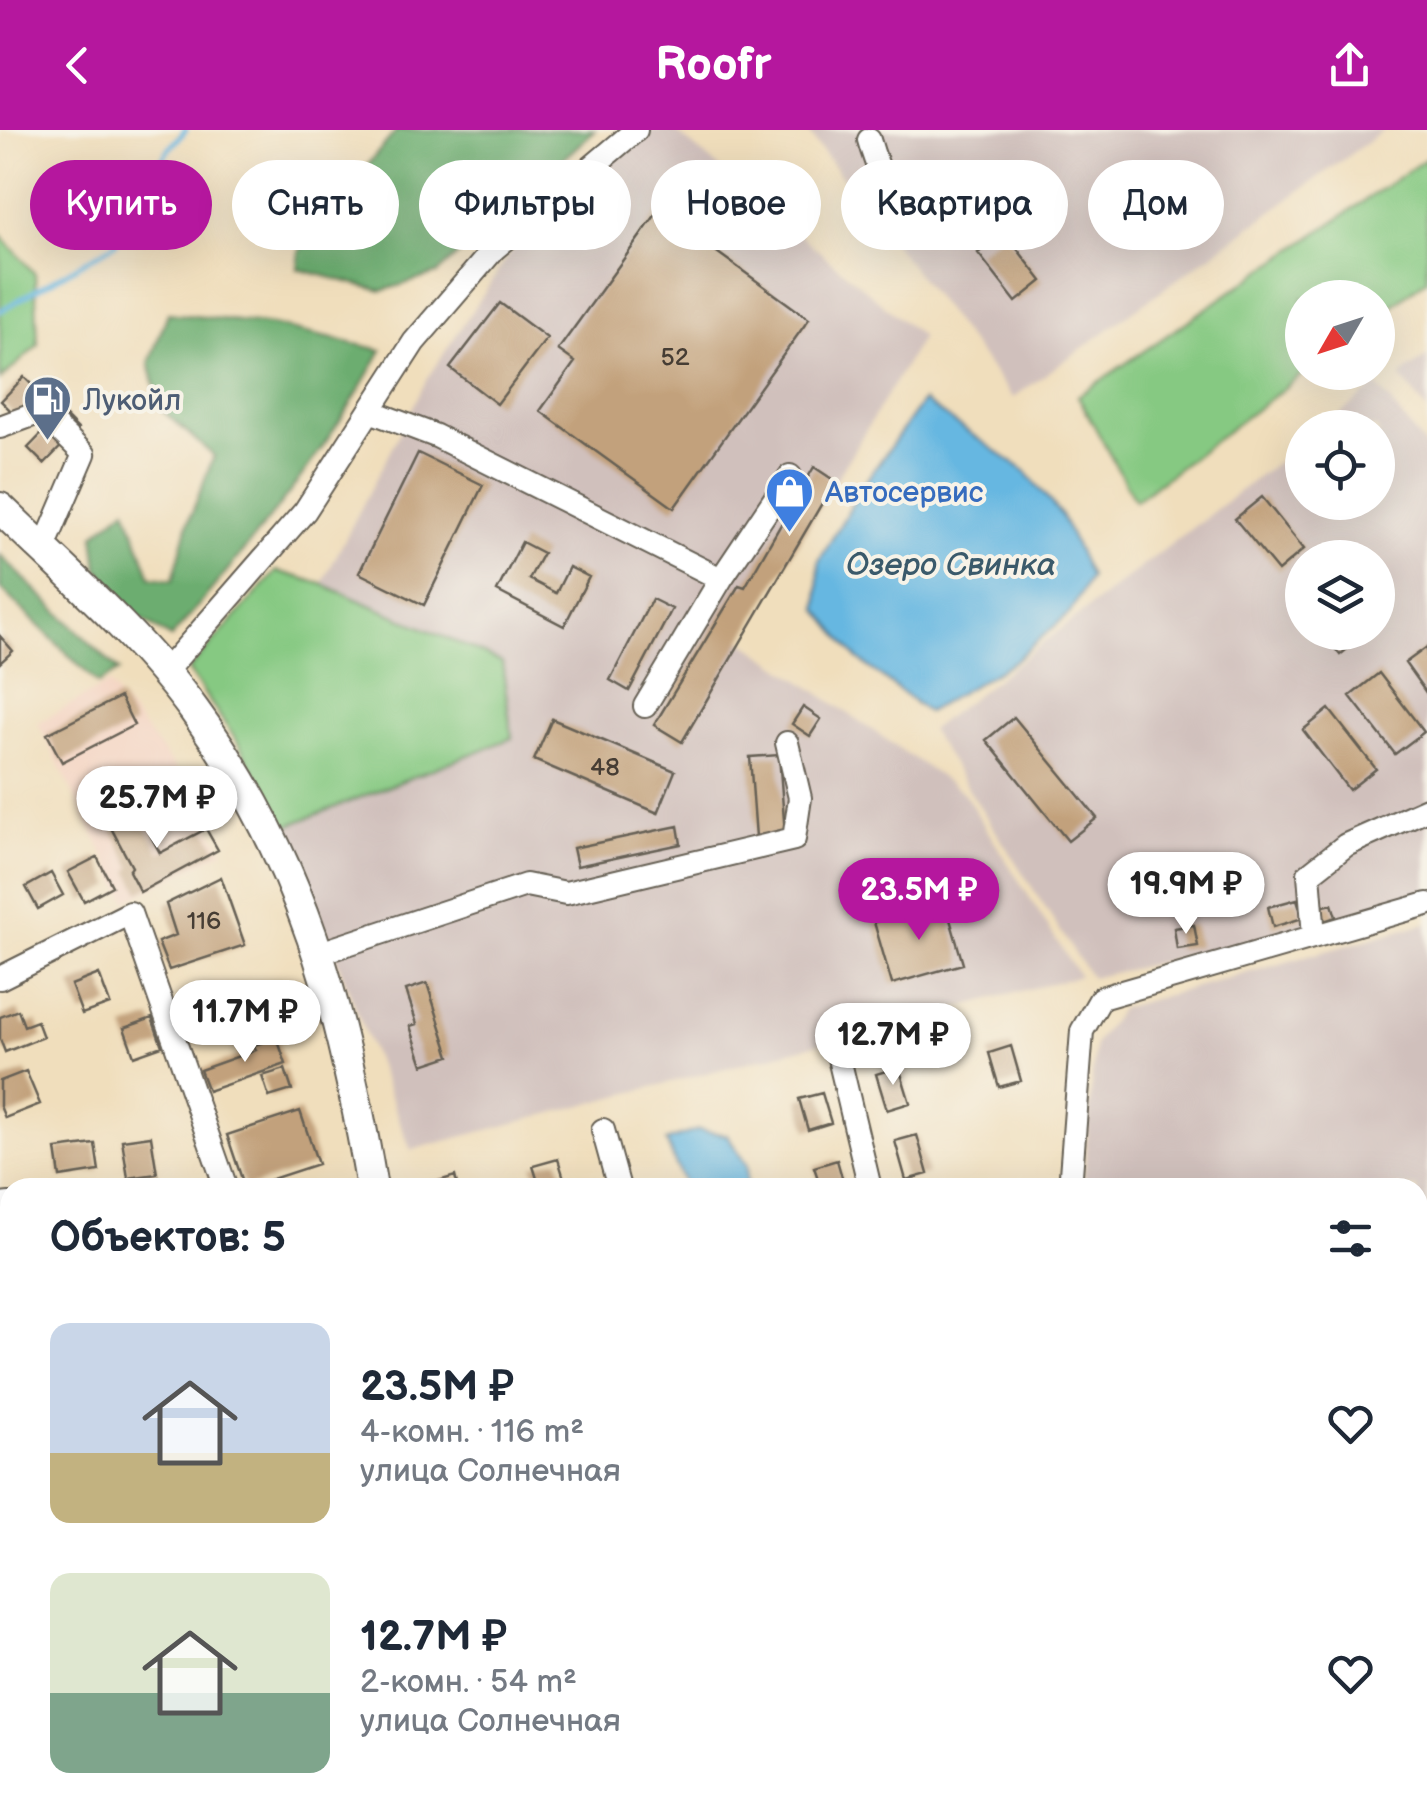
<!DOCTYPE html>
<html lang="ru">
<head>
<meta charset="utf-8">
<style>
  body { margin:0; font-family:"Balsamiq Sans",sans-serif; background:#f6f6f7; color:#1f2937; height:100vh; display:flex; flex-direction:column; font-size:38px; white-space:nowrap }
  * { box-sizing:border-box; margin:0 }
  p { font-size:32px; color:#747a83 }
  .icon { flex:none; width:55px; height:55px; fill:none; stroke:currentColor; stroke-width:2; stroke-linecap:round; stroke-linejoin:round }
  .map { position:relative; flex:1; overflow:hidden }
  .drawer { position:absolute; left:0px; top:1048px; width:1428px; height:642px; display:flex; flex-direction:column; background:#fff; border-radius:30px 30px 0 0; box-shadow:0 10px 40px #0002 }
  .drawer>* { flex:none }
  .guide { position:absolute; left:30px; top:30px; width:1368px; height:90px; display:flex; gap:20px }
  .needle { width:65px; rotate:231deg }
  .fabs { position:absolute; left:1285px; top:150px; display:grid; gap:20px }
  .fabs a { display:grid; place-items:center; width:110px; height:110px; border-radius:50%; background:#fff; box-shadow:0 10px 40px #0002; font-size:50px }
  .price { position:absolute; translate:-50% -85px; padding:0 22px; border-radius:35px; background:#fff; color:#222; font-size:32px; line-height:65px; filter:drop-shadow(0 2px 5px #0008) }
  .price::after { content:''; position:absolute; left:50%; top:60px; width:30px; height:22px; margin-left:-15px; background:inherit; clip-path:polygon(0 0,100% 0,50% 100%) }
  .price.selected { background:#b5179e; color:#fff }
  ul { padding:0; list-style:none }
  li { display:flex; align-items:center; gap:30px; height:250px; padding:0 50px }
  li span { display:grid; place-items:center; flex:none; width:280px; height:200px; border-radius:20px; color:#555 }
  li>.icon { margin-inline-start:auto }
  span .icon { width:120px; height:120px; fill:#fffc; stroke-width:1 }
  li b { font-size:42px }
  h2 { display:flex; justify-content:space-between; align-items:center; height:120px; padding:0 50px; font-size:42px }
  .tag { padding:0 35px; border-radius:45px; background:#fff; box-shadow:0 10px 40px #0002; font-size:35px; line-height:90px }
  .tag.selected { background:#b5179e; color:#fff }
  header { display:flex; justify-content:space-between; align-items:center; height:130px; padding:0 50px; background:#b5179e; color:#fff; font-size:45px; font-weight:600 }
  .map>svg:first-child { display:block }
</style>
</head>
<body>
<header><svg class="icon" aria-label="back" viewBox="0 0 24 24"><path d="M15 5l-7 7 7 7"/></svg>Roofr<svg class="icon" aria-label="share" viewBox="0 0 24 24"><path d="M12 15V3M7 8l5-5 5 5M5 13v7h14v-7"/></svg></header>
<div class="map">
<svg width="1427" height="1689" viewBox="0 0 1427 1689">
  <rect width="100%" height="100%" fill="#f7f3e8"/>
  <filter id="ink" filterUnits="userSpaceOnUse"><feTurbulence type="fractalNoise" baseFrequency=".01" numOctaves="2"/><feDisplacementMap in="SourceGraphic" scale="20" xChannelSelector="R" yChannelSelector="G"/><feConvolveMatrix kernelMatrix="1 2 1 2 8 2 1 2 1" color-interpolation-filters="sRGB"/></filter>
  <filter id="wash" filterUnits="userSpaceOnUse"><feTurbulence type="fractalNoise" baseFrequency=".0048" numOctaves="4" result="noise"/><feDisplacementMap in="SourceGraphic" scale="40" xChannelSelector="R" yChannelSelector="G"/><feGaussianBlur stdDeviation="2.25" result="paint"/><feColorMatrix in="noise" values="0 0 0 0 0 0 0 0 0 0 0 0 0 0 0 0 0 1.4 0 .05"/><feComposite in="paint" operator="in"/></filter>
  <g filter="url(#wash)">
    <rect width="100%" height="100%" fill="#f0debc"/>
    <path fill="#f4d3c1" d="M108 553 172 634 224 721 127 771 38 593Z"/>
    <path fill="#d0c0bc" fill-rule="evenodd" d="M643 0H674L922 207 740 509 964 663 1079 846 411 1020 285 697 512 608 502 532 322 454 427 249 529 95Z
      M806 0H1384L1013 268Z
      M1427 226V281L1400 246Z
      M1377 255 1427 319V772L1091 848 930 600 1302 313V372H1378V298L1323 297ZM1302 428H1378V502H1302Z
      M1427 793V1082L1418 1083V1058L1083 1057 1095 914 1121 878Z
      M1418 1463H1427V1689H1094L1093 1680H1418Z"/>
    <path fill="#86c982" stroke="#51724f" stroke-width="2.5" d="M1427 28V149L1378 187V168H1302L1304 243 1135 371 1078 266Z
      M0 104 35 144 38 215 0 250Z
      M277 441 322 454 502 532 512 608 285 697 238 613 188 540Z
      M1427 1082V1413L1418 1416V1083Z"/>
    <path fill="#6cad70" stroke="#446446" stroke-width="2.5" d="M397 0H595L437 144 382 161 298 139 299 122 327 82Z
      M168 183 272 195 382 220C326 325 248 417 171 508L133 484 98 439 94 405 126 378 151 447 173 450 188 393 214 326 161 279 149 233Z
      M0 425 119 541 98 554 0 458Z"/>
    <path fill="#66b7e1" stroke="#416a7e" stroke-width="2.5" d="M923 271 1025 341 1061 385 1090 447 1070 483 1014 531 927 582 857 528 818 479 819 431 864 354Z
      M698 1000 727 1005 747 1036 746 1057H685L666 1011Z"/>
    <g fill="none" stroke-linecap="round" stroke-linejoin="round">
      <path stroke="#66b7e1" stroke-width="5" d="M0 181 115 114 168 20 186 0
        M1418 1176 1427 1178"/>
    </g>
    <g id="blocks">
      <path fill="#c2a17b" d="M659 80 809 189 674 378 540 281 575 232 558 220Z
        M1004 102 1042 151 1016 172 978 123Z
        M500 173 547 208 497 274 450 238Z
        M24 247 39 262 16 286 1 271Z
        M62 283 78 299 44 334 28 318Z
        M418 323 483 355 424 475 359 443Z
        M814 337 835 351 682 612 654 595 739 455 745 457Z
        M1262 367 1304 419 1278 441 1235 389Z
        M522 412 543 423 529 449 556 463 569 437 589 447 564 496 497 461Z
        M652 469 672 479 629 561 610 550Z
        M1322 502H1368L1340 525Z
        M0 506 13 521 0 533Z
        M1427 517V564L1405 533Z
        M1379 543 1424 602 1395 624 1350 566Z
        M120 567 134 595 62 632 47 604Z
        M803 577 821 589 810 606 792 594Z
        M1329 579 1376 639 1349 660 1303 600Z
        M1014 587 1097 688 1068 711 986 610Z
        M552 589 675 641 658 683 534 630Z
        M779 625 785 704 756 707 750 627Z
        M137 680 160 723 206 699 218 720 140 762 129 741 132 737 109 694Z
        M678 696 681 714 577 736 573 718Z
        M97 727 112 756 84 771 68 742Z
        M51 743 63 765 38 779 26 757Z
        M221 747 245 815 169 840 158 812 176 805 166 774Z
        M1297 769 1303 788 1273 797 1268 777Z
        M945 772 963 834 892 854 874 792Z
        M1332 774 1336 787 1324 791 1320 777Z
        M1194 795 1198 816 1177 819 1174 798Z
        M99 844 110 874 82 884 71 855Z
        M427 853 450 926 423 935 410 896 417 894 406 860Z
        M18 880 24 896 37 891 43 907 5 922 0 909V887Z
        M152 888 162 916 134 926 124 898Z
        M277 908 286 934 208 961 200 940 256 920 254 915Z
        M1011 916 1021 951 999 957 989 923Z
        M899 937 910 973 887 980 876 944Z
        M285 939 292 960 269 967 262 946Z
        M26 941 40 974 5 988 0 976V951Z
        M822 963 831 993 808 1000 799 969Z
        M300 981 318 1034 245 1058 227 1005Z
        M917 1005 928 1044 906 1050 895 1011Z
        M151 1006 157 1044 128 1048 122 1010Z
        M95 1014 99 1041 60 1047 56 1019Z
        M558 1029 567 1058H540L533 1036Z
        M837 1030 845 1058H821L814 1037Z
        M455 1046 458 1058H434L432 1053Z
        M8 1225 10 1278 0 1279V1226Z
        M0 1326H10V1346H0Z
        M0 1359H6V1391H0Z
        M0 1419H7V1447H0Z
        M0 1471H10V1505H0Z
        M10 1516V1534L0 1535V1517Z
        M0 1558H10V1578H0Z
        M0 1605H10V1624H0Z
        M94 1680H121V1689H95Z
        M236 1680H264L265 1689H236Z
        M342 1680H359L361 1689H303Z
        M845 1680H865L866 1689H846Z
        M1109 1680H1127L1129 1689H1110Z
        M201 1681V1689H177V1682Z"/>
    </g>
  </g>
  <g filter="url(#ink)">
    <use href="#blocks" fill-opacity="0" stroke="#666054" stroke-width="2.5"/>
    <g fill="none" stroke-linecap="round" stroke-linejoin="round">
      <defs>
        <path id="minor" d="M869 10C876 34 894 87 923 87L949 67 976 101
          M370 281 436 306 721 449 645 576
          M0 297 41 282 84 324 43 420
          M721 449 790 346
          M164 543 305 381 414 212 494 119 636 0
          M1314 806 1309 744 1346 715 1427 679
          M320 823 526 755 566 763 794 709 800 668 787 613
          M0 848 130 783 226 1058
          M838 924 870 1058
          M603 1000 619 1058
          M1070 1058 1082 901 1101 868 1427 774
          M0 1075 10 1074
          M0 1316H10
          M1418 1449 1427 1448
          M0 1649H10
          M57 1680V1689
          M686 1680 688 1689
          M897 1680 898 1689
          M1073 1680 1074 1689"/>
        <path id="major" d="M0 378C66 442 139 505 194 580 302 728 342 880 372 1058
          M439 1680 440 1689"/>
      </defs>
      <use href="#minor" stroke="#666054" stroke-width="26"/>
      <use href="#major" stroke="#666054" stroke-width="34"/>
      <use href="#minor" stroke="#fff" stroke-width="22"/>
      <use href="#major" stroke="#fff" stroke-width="30"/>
    </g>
  </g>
  <defs>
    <symbol id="fuel-pin" viewBox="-11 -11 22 30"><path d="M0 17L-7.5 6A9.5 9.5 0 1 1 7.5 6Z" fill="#5c6f8a" stroke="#f7f3e8"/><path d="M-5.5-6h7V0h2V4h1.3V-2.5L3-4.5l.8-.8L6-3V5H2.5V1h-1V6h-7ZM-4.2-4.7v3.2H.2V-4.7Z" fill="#fff"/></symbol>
    <symbol id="shop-pin" viewBox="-11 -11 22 30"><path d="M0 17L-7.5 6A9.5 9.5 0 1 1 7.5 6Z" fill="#3f7fe0" stroke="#f7f3e8"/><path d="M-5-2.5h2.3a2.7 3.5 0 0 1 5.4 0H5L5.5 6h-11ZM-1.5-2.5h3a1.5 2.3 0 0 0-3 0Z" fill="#fff"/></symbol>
  </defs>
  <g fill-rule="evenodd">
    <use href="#fuel-pin" x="20" y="242" width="55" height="75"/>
    <use href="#shop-pin" x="762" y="334" width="55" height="75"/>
  </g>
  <g text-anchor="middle" stroke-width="8" stroke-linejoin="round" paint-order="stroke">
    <g font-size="25" fill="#463d34">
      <text x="675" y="235">52</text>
      <text x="605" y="645">48</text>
      <text x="204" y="799">116</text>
    </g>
    <g font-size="30" fill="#4e5e75" stroke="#f7f3e8" text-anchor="start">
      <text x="83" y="280">Лукойл</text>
    </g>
    <g font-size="30" fill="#366cbe" stroke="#f7f3e8" text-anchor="start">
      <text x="825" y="372">Автосервис</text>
    </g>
    <g font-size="32" font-style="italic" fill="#3a5a6b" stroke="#f7f3e8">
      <text x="951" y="445">Озеро Свинка</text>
    </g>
  </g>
</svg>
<div class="fabs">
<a><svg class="needle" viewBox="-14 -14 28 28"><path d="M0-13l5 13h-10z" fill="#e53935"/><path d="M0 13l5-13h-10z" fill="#747a83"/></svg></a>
<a><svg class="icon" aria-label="locate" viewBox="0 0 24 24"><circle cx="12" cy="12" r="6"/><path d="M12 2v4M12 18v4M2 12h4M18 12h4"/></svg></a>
<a><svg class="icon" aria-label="layers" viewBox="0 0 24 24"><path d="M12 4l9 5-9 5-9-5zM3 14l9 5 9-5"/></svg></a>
</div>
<b class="price" style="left:157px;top:721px">25.7M ₽</b>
<b class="price" style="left:1186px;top:807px">19.9M ₽</b>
<b class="price selected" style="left:919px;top:813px">23.5M ₽</b>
<b class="price" style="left:245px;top:935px">11.7M ₽</b>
<b class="price" style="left:893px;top:958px">12.7M ₽</b>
<div class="guide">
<a class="tag selected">Купить</a>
<a class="tag">Снять</a>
<a class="tag">Фильтры</a>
<a class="tag">Новое</a>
<a class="tag">Квартира</a>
<a class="tag">Дом</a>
</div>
<section class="drawer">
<h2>Объектов: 5<svg class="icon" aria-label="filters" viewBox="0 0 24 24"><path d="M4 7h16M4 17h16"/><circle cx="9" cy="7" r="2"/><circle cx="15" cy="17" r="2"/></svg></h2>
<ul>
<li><span style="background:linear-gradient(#c9d6e8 65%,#c2b280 0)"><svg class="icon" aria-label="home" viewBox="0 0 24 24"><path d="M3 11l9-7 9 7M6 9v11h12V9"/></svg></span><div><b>23.5M ₽</b><p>4-комн. · 116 m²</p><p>улица Солнечная</p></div><svg class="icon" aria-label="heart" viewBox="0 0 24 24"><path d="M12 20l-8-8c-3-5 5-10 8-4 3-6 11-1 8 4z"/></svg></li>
<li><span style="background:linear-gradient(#dfe7d0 60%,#7fa58c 0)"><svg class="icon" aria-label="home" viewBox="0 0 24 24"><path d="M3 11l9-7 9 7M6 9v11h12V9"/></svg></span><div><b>12.7M ₽</b><p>2-комн. · 54 m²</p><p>улица Солнечная</p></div><svg class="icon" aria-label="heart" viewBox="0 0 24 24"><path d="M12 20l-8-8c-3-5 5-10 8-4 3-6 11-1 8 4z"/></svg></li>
</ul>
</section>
</div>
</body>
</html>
